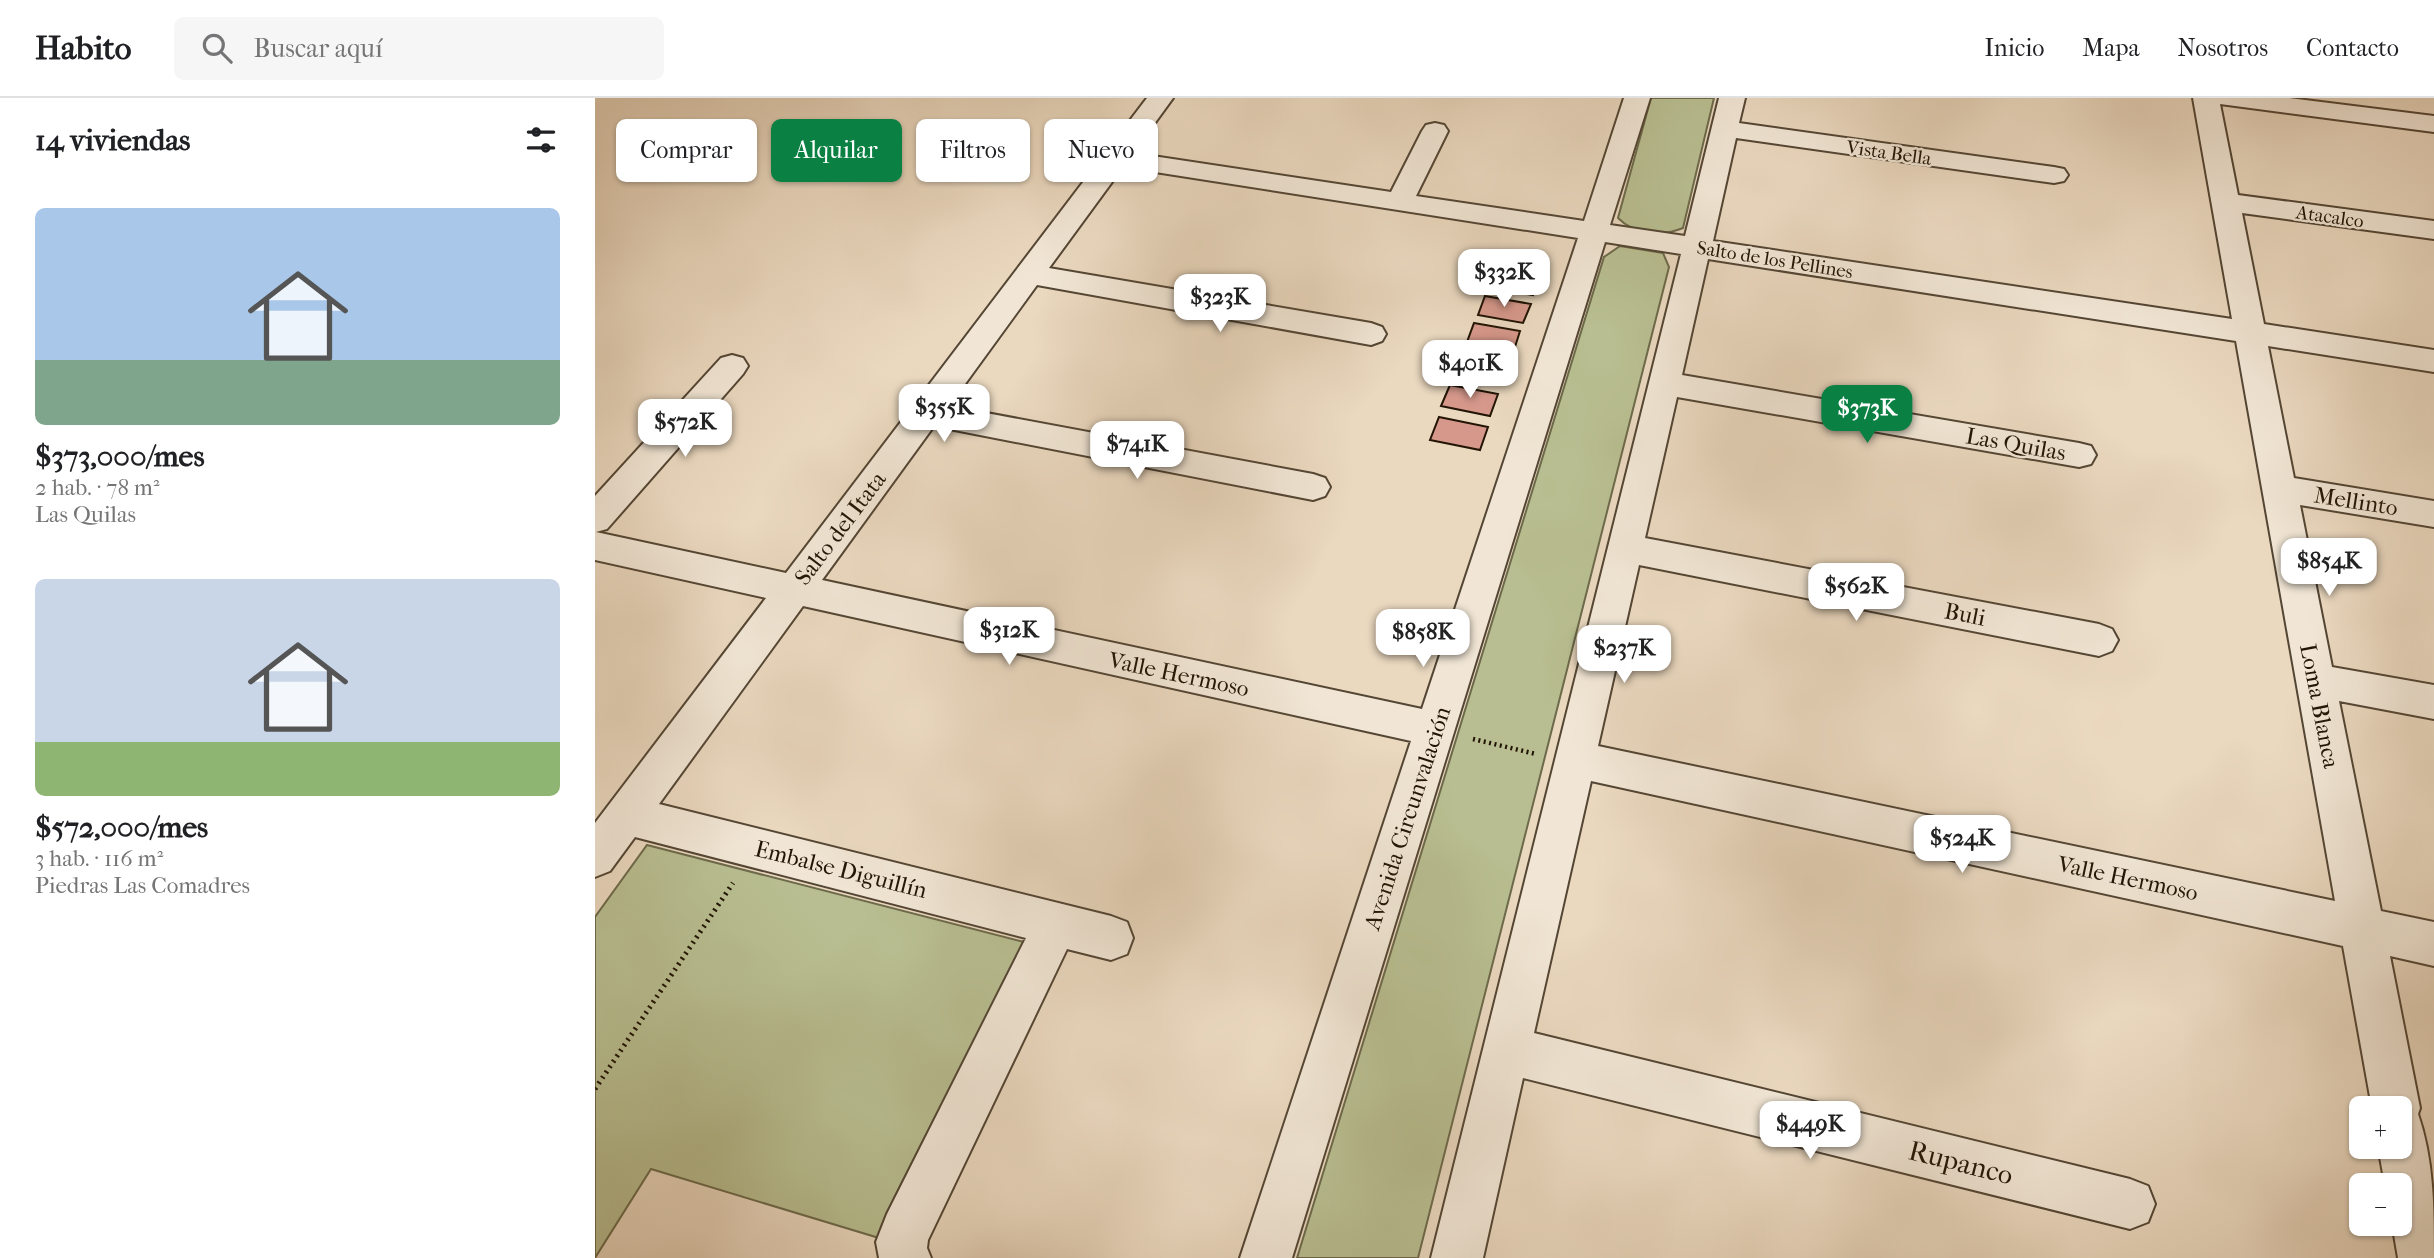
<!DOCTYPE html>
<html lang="es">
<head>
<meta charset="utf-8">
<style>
  body { margin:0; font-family:"IM FELL French Canon",serif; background:#f6f6f6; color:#202124; height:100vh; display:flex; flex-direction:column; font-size:26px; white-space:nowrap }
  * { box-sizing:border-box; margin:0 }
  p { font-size:23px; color:#757577 }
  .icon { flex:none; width:38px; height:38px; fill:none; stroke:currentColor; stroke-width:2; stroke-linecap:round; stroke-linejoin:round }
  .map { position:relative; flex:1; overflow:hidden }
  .sheet { display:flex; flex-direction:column; background:#fff; width:595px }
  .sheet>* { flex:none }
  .hud { position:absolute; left:21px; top:21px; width:665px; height:63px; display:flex; gap:14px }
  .buttons { position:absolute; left:1754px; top:998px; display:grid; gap:14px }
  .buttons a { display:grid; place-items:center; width:63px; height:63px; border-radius:10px; background:#fff; box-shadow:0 2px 5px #0004; font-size:35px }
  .price { position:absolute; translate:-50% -60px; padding:0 16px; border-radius:14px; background:#fff; color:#222; font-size:23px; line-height:46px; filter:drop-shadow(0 2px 4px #0008) }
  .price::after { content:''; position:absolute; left:50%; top:42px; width:21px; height:16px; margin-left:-10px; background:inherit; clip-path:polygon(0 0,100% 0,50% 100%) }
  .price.on { background:#0b8043; color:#fff }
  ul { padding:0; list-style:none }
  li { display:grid; align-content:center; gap:14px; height:371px; padding:0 35px }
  li span { display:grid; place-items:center; height:217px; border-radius:10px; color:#555 }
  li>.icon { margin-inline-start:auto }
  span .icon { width:126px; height:126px; fill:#fffc; stroke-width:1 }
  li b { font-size:30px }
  h2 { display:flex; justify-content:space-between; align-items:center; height:84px; padding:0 35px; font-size:30px }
  .chip { padding:0 24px; border-radius:10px; background:#fff; box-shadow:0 2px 5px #0004; font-size:24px; line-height:63px }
  .chip.on { background:#0b8043; color:#fff }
  header { display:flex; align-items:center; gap:42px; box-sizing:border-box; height:98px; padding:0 35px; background:#fff; border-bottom:2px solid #e0e0e0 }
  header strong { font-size:33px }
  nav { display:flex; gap:38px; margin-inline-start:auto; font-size:24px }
  .search { width:490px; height:63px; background:#f6f6f6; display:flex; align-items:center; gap:18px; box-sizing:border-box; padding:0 24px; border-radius:10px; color:#757577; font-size:26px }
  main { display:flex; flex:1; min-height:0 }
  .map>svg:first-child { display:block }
</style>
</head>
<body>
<header>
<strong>Habito</strong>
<div class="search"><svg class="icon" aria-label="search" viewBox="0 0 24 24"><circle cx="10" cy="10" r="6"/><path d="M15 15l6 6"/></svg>Buscar aquí</div>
<nav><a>Inicio</a><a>Mapa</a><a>Nosotros</a><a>Contacto</a></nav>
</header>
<main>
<section class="sheet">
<h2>14 viviendas<svg class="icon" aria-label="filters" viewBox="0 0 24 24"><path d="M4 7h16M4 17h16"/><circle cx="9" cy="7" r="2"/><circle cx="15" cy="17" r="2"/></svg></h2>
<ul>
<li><span style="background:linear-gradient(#a9c7e8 70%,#7fa58c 0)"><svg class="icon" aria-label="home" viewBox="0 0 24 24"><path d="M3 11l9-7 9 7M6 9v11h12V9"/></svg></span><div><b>$373,000/mes</b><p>2 hab. · 78 m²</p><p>Las Quilas</p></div></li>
<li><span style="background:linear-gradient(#c9d6e8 75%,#8fb573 0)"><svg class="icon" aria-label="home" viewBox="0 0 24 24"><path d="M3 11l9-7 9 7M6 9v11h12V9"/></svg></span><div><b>$572,000/mes</b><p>3 hab. · 116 m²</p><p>Piedras Las Comadres</p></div></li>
</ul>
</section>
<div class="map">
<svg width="1839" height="1160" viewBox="0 0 1839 1160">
  <rect width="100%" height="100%" fill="#ead8bf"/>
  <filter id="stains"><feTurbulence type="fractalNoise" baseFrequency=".00286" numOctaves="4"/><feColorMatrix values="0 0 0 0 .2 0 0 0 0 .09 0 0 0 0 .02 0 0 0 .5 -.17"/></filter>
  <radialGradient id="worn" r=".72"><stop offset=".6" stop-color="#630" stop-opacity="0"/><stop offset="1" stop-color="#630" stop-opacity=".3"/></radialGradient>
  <path fill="#b8be91" stroke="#6d6a4b" stroke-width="2" d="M1056 0H1119L1088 130C1066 139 1040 137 1023 120Z
    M1025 148 1068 155 1074 169 823 1160H702L1009 159Z
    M52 747 429 844 284 1140 56 1071 0 1160V819Z"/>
  <path fill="#d6988b" stroke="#221505" stroke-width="2" d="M900 171 945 179 938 197 893 189Z
    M890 198 936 206 928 225 883 217Z
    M879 225 925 233 919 252 872 244Z
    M869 257 916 266 908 286 860 277Z
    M855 287 903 296 895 318 846 308Z
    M844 319 893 329 885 352 835 342Z"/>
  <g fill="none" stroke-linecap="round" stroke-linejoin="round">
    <defs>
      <path id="minor" d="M552 0H578L538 55 796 94 827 33 831 27 840 25 849 27 853 33 821 98 989 123 1029 0H1055L1015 127 1090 138 1124 0H1150L1144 25 1459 69 1469 71 1473 77 1469 83 1459 85 1141 40 1118 143 1637 221 1598 0H1694L1839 18V34L1625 6 1643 97 1839 123V141L1647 115 1669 226 1839 252V274L1673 248 1699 380 1839 403V429L1705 407 1737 569 1839 587V621L1744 603 1786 813 1839 824V868L1795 858 1825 1010 1823 1016C1839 1062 1839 1111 1839 1160H1803L1797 1125H1804V1087H1790L1783 1048H1804V1010H1777L1748 848 996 683 939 935 1535 1081 1553 1088 1560 1106 1553 1124 1535 1131 928 980 888 1160H836L1086 156 1010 144 697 1160H645L816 643 208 508 64 706 516 818 532 824 538 840 532 856 516 862 472 851 333 1142 332 1150 336 1160H284L281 1144 292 1116 431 840 40 739 15 773 0 779V725L171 500 0 462V398L126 260 137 257 148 260 153 268 148 276 12 431 1 434 191 475ZM528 69 983 140 827 611 227 482 339 328 718 402 730 398 735 389 730 380 718 376 354 308 442 187 776 247 787 243 791 236 787 229 776 225 454 170ZM1113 161 1641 243 1740 803 1003 648 1044 467 1504 558 1517 553 1523 542 1517 531 1504 526 1050 440 1082 299 1484 369 1496 366 1501 357 1496 348 1484 345 1087 277Z"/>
    </defs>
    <use href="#minor" stroke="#544634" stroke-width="4"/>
    <path stroke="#221505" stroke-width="4.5" stroke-dasharray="2 3.5" stroke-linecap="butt" d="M878 641 941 656"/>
    <path stroke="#221505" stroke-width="5" stroke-dasharray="2 4.5" stroke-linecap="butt" d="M0 991 138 785"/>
    <use href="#minor" fill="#f1e6d5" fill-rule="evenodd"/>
  </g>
  <g text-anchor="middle" stroke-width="5" stroke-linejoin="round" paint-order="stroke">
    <g font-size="19" fill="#221505" stroke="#f1e6d5">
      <text transform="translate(1294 54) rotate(8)" y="7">Vista Bella</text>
      <text transform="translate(1735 118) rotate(8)" y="7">Atacalco</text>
      <text transform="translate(1180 161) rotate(9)" y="7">Salto de los Pellines</text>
    </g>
    <g font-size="23" fill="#221505" stroke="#f1e6d5">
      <text transform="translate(1421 346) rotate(10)" y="8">Las Quilas</text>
      <text transform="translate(1761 403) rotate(9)" y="8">Mellinto</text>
      <text transform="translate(245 430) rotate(-53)" y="8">Salto del Itata</text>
      <text transform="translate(1370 516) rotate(11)" y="8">Buli</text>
      <text transform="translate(584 576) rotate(12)" y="8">Valle Hermoso</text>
      <text transform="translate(1725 608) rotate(79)" y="8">Loma Blanca</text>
      <text transform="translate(812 720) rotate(-72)" y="8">Avenida Circunvalación</text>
      <text transform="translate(246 771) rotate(14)" y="8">Embalse Diguillín</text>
      <text transform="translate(1533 780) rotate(12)" y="8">Valle Hermoso</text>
    </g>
    <g font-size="28" fill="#221505" stroke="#f1e6d5">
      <text transform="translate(1366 1064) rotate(14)" y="10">Rupanco</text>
    </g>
  </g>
  <rect width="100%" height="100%" filter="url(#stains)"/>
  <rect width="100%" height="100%" fill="url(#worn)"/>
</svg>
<div class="buttons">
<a>+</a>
<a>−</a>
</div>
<b class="price" style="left:909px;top:211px">$332K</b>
<b class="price" style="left:625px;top:236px">$323K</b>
<b class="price" style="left:875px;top:302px">$401K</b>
<b class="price" style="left:349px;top:346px">$355K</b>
<b class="price on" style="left:1272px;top:347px">$373K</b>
<b class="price" style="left:90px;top:361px">$572K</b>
<b class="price" style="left:542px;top:383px">$741K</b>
<b class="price" style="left:1734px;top:500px">$854K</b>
<b class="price" style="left:1261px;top:525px">$562K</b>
<b class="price" style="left:414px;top:569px">$312K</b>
<b class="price" style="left:828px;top:571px">$858K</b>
<b class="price" style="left:1029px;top:587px">$237K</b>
<b class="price" style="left:1367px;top:777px">$524K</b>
<b class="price" style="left:1215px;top:1063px">$449K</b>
<div class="hud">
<a class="chip">Comprar</a>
<a class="chip on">Alquilar</a>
<a class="chip">Filtros</a>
<a class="chip">Nuevo</a>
</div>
</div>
</main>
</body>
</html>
